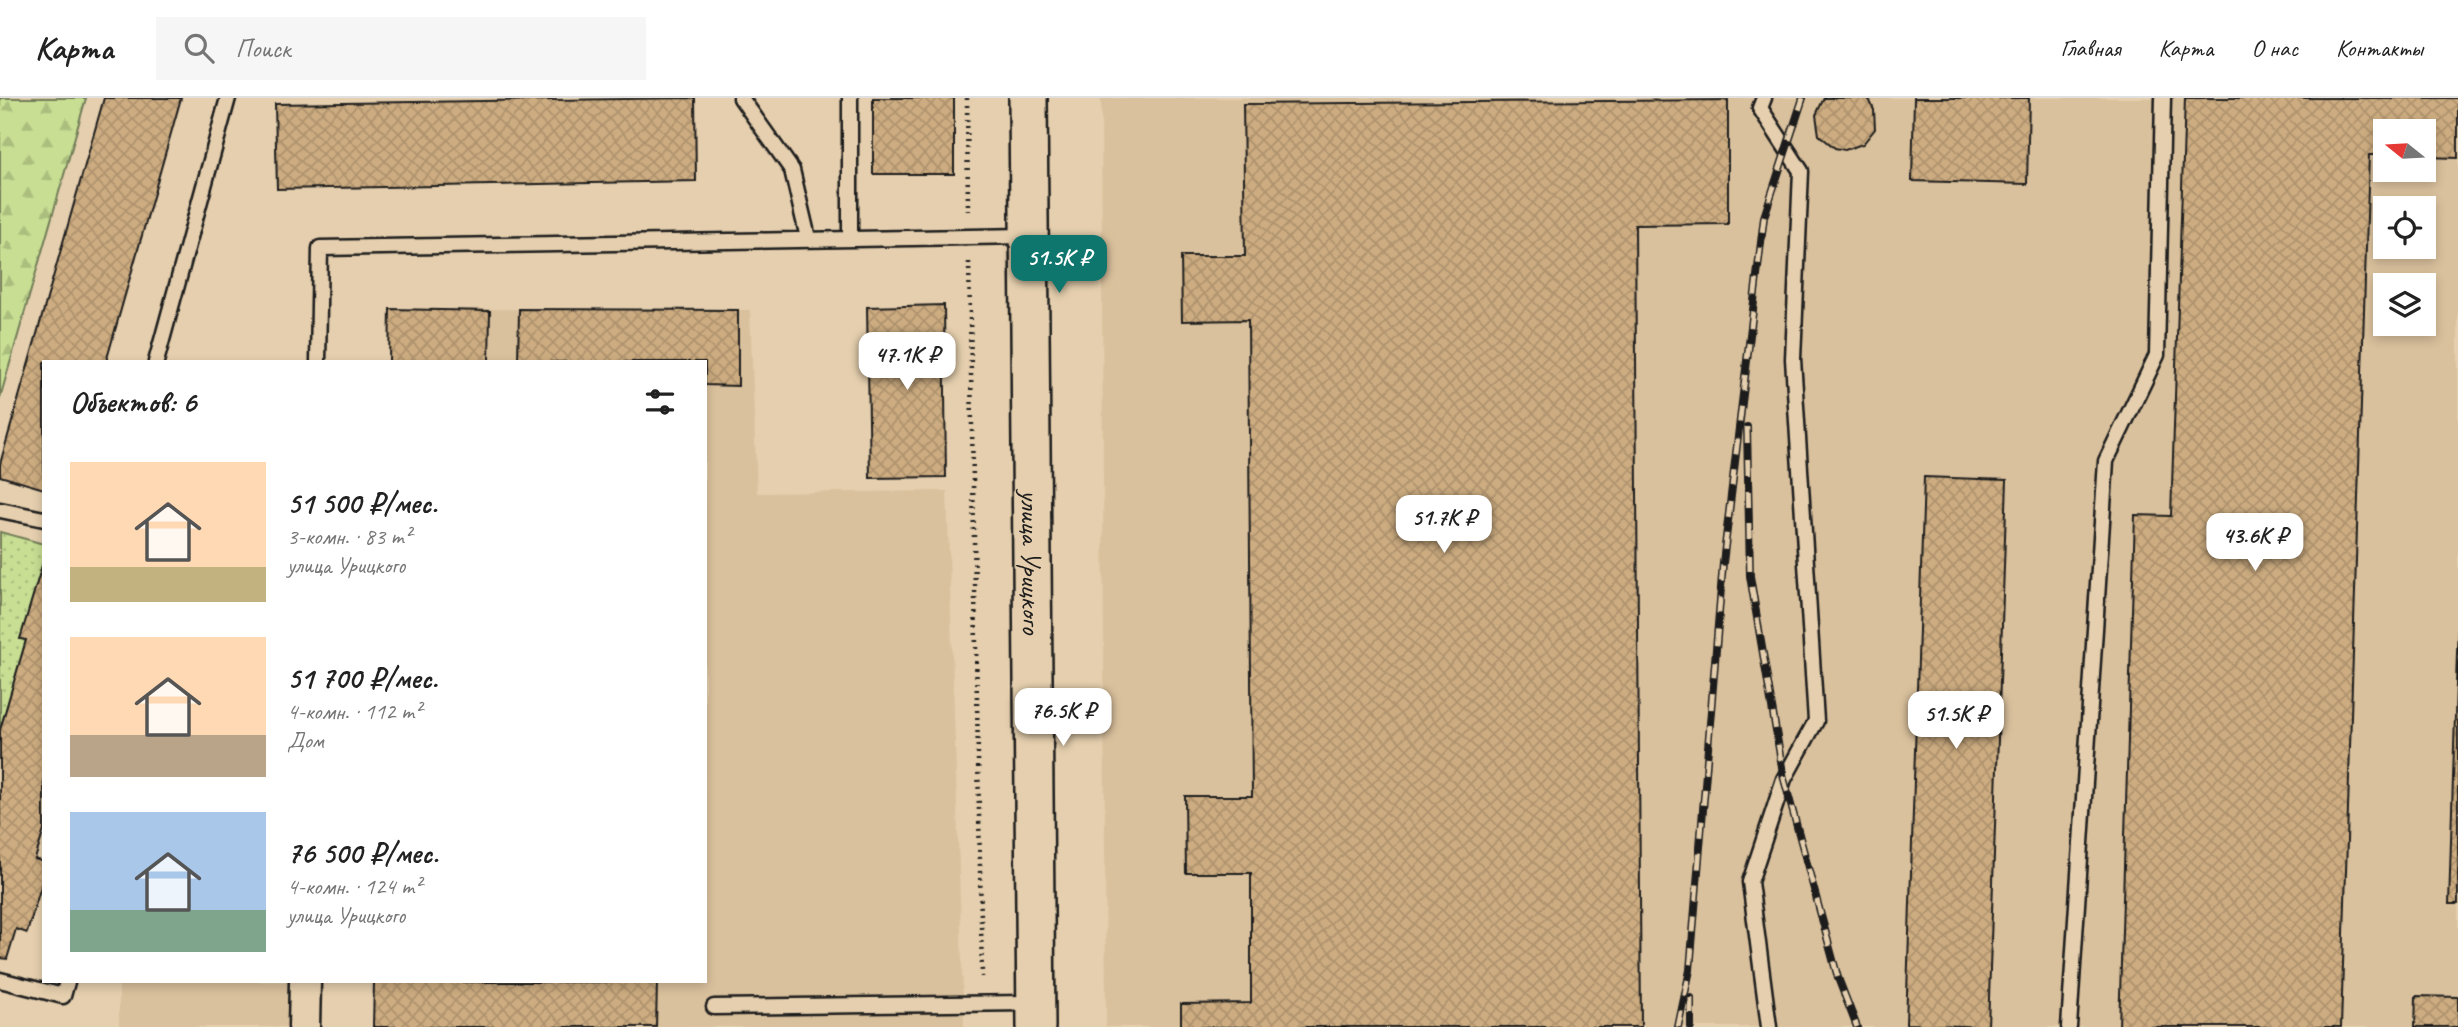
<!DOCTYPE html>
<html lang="ru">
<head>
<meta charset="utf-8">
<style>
  body { margin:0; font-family:Caveat,sans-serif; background:#f6f6f6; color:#222; height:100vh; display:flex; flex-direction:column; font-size:26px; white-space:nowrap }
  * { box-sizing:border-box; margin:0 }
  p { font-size:23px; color:#767676 }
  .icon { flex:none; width:38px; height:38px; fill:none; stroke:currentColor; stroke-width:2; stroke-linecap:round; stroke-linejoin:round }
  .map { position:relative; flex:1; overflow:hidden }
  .drawer { position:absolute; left:42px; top:262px; width:665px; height:623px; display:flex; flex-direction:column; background:#fff; border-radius:0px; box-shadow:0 4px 10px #0003 }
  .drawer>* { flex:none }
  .needle { width:46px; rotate:288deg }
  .fabs { position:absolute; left:2373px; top:21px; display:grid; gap:14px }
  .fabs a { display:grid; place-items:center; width:63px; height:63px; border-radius:0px; background:#fff; box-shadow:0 4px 10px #0003; font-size:35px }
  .price { position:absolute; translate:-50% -60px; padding:0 16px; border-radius:14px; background:#fff; color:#222; font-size:23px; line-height:46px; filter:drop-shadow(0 2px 4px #0008) }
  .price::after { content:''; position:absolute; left:50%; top:42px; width:21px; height:16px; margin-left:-10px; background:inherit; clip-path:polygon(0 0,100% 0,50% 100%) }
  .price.on { background:#0f766e; color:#fff }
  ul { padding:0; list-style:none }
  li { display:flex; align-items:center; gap:21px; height:175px; padding:0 28px }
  li span { display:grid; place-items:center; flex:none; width:196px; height:140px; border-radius:0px; color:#555 }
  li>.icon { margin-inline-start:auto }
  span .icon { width:84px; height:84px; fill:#fffc; stroke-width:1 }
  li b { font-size:30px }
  h2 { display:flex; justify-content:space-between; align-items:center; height:84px; padding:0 28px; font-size:30px }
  header { display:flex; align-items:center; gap:42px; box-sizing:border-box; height:98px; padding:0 35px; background:#fff; border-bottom:2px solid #e0e0e0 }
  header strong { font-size:33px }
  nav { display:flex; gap:38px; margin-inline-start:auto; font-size:24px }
  .search { width:490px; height:63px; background:#f6f6f6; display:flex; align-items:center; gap:18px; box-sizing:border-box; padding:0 24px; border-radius:0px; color:#767676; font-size:26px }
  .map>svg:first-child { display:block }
</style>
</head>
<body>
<header>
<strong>Карта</strong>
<div class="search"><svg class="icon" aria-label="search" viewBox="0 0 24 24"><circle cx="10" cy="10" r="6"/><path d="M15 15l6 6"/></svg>Поиск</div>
<nav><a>Главная</a><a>Карта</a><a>О нас</a><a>Контакты</a></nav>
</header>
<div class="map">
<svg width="2458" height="929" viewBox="0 0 2458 929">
  <defs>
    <pattern id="grass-dots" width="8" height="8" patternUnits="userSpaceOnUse" patternTransform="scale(1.75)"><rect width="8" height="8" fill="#c8de93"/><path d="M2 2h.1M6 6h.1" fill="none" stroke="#abbe7e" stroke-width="1.8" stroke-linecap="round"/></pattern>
    <pattern id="forest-firs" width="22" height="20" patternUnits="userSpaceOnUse" patternTransform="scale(1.75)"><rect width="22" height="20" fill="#c8de93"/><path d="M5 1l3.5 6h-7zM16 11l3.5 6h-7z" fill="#abbe7e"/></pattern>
    <pattern id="building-cross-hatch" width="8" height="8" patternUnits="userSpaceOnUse" patternTransform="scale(1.75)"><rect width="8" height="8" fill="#ccac80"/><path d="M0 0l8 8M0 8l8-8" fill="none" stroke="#af936e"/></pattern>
  </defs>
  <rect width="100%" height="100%" fill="#e5cfae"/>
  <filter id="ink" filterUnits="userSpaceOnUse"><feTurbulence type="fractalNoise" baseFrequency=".0143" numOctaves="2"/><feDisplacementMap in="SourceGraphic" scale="14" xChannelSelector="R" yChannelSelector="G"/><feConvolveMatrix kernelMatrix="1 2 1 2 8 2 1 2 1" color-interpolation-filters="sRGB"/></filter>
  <g filter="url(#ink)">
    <path fill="#dac19d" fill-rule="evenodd" d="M1101 0H2458V929H1106ZM2385 33H2424V72H2385ZM2385 110H2424V149H2385ZM2385 187H2424V226H2385Z
      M390 211 750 212 757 395 947 393 964 929H373L374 884H705V264H389Z
      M119 884H293V929H119Z"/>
    <path fill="url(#grass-dots)" stroke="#727d58" stroke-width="2" d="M0 434 44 446V461L21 541 26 542 0 632Z"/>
    <path fill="url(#forest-firs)" stroke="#727d58" stroke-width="2" d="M0 0H86L0 300Z"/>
    <path fill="url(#building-cross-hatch)" stroke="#1c1c1c" stroke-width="2" d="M104 0H181L106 264H44V391L0 378V366Z
      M695 0 696 83 277 91 275 6Z
      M873 0H954V76H873Z
      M1824 0H1867L1870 3 1874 12 1875 31 1863 46 1845 52 1835 50 1819 37 1816 17Z
      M1914 0H2029L2027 86 1912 83Z
      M2185 0H2458V60L2424 59V33H2385V57H2369L2341 929H2119L2135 417 2171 418Z
      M1728 2V126L1635 127 1641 929H1181V906L1251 905V775H1186L1185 698H1252L1248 222 1182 223 1181 158H1245L1243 6Z
      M944 207 946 379 870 380 867 209Z
      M390 211 490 213 489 264H389Z
      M519 211 738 212V288L705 287V264H518Z
      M1924 379 2007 382 1988 929 1906 926Z
      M44 461V732L35 761 44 764V778L27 835 16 831 7 861 0 860V632L26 542 20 541Z
      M2458 523V806H2449Z
      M374 884H657L656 929H373Z
      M2416 898 2458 899V929H2415Z"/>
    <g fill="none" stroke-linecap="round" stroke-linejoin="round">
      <defs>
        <path id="service" d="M741 0 792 72 808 140
          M850 0V140
          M1764 0 1760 10 1801 73 1793 261 1816 623 1784 681 1750 784 1769 929
          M156 264 228 0
          M318 264 320 150 1029 138
          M0 412 44 421
          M0 882 63 898 67 884
          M714 909 1035 905
          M2069 929 2106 363 2157 257 2163 0"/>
        <path id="minor" d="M304 929 305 884"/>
        <g id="tertiary">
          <path id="s1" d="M1028 0 1036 929"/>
        </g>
      </defs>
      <use href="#service" stroke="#1c1c1c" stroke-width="19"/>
      <use href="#minor" stroke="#1c1c1c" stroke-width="35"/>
      <use href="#tertiary" stroke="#1c1c1c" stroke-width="42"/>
      <path stroke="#1c1c1c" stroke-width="4.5" stroke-dasharray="2 5" stroke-linecap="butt" d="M967 0 968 113
        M969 164 982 879"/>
      <use href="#service" stroke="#e5cfae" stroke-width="14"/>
      <use href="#minor" stroke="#e5cfae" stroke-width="30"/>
      <use href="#tertiary" stroke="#e5cfae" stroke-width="37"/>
      <defs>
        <path id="rail" d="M1747 329 1750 478 1784 681 1838 880 1857 929
          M1691 900V929
          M1678 929 1690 872 1723 465 1764 119 1803 0"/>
      </defs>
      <use href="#rail" stroke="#1c1c1c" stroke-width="8"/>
      <use href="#rail" stroke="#e5cfae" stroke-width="5" stroke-dasharray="16" stroke-linecap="butt"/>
    </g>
  </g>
  <g text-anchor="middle" stroke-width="6" stroke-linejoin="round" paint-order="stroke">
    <g font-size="28" fill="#1c1c1c" stroke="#e5cfae">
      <text dy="10" stroke="none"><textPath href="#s1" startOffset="464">улица Урицкого</textPath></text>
    </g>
  </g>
</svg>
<div class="fabs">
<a><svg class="needle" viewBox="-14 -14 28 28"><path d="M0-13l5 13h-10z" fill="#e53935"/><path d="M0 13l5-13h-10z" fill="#767676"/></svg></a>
<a><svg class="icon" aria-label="locate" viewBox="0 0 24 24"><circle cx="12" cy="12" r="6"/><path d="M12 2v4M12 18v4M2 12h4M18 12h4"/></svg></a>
<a><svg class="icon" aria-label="layers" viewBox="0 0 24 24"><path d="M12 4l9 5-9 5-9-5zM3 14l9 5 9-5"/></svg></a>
</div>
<b class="price on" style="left:1059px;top:197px">51.5K ₽</b>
<b class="price" style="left:907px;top:294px">47.1K ₽</b>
<b class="price" style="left:1444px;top:457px">51.7K ₽</b>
<b class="price" style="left:2255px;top:475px">43.6K ₽</b>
<b class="price" style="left:1063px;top:650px">76.5K ₽</b>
<b class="price" style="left:1956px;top:653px">51.5K ₽</b>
<section class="drawer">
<h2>Объектов: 6<svg class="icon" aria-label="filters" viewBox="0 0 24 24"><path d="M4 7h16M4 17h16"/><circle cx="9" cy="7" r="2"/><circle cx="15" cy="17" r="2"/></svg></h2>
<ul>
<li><span style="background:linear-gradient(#ffd9b3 75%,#c2b280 0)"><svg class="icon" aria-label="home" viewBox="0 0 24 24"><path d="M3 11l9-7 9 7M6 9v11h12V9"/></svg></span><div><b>51 500 ₽/мес.</b><p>3-комн. · 83 m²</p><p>улица Урицкого</p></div></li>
<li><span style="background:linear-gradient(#ffd9b3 70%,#b9a48a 0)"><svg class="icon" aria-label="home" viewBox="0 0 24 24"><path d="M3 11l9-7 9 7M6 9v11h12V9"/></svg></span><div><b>51 700 ₽/мес.</b><p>4-комн. · 112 m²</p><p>Дом</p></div></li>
<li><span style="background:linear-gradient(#a9c7e8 70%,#7fa58c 0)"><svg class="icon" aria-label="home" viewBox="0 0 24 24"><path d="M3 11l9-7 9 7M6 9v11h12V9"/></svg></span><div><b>76 500 ₽/мес.</b><p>4-комн. · 124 m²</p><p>улица Урицкого</p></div></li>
</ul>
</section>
</div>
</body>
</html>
